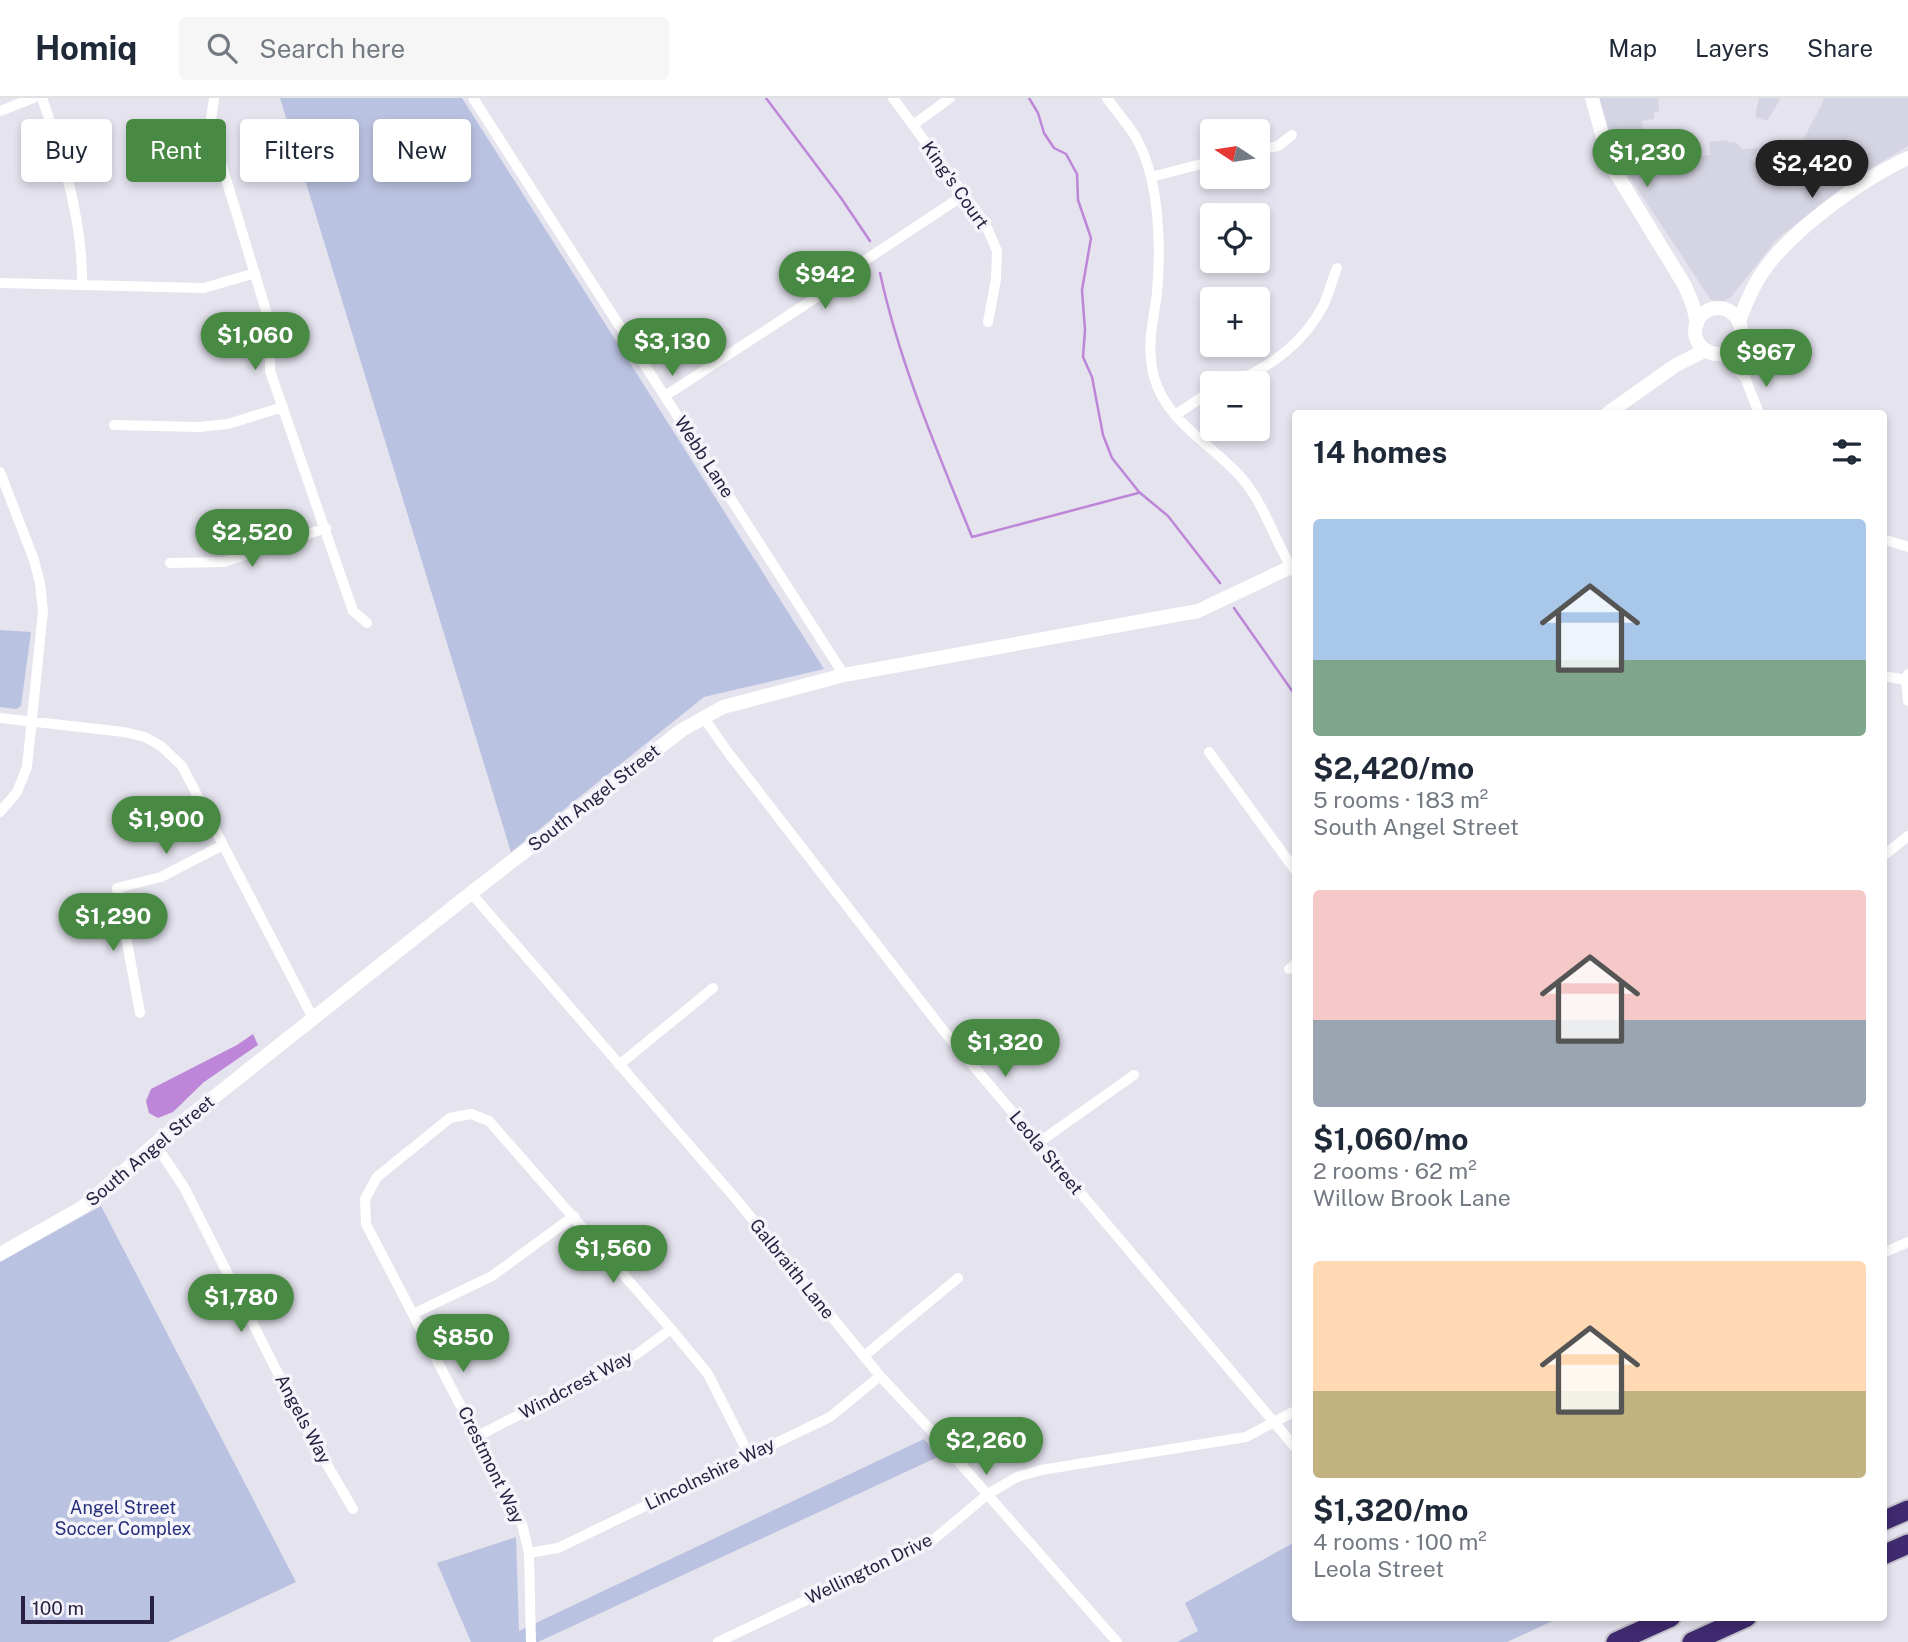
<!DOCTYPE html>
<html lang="en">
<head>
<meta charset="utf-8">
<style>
  body { margin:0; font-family:"Public Sans",sans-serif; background:#f6f6f7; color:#1f2937; height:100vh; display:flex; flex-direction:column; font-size:26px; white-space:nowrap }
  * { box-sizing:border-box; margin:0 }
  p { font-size:23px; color:#747a83 }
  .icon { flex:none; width:38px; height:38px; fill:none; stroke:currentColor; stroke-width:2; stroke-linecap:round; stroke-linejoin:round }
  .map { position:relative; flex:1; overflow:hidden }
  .details { position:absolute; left:1292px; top:312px; width:595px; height:1211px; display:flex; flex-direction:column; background:#fff; border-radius:7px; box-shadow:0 4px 10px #0003 }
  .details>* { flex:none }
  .banner { position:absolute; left:21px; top:21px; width:665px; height:63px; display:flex; gap:14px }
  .needle { width:46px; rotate:282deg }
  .buttons { position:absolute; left:1200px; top:21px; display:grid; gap:14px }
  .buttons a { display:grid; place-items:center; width:70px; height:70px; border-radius:7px; background:#fff; box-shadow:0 4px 10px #0003; font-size:35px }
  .scale { position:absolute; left:21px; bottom:18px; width:133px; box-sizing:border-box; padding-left:7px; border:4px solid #292141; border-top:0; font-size:19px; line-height:24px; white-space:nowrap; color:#292141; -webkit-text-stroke:5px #f4f4fa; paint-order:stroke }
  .price { position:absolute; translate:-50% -60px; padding:0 16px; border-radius:24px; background:#488943; color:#fff; font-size:23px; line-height:46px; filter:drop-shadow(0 2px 4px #0008) }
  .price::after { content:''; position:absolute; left:50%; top:42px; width:21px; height:16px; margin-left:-10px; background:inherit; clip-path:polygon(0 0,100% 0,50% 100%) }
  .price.active { background:#222; color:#fff }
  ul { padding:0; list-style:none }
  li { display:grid; align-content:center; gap:14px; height:371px; padding:0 21px }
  li span { display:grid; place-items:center; height:217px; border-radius:7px; color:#555 }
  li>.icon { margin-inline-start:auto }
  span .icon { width:126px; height:126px; fill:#fffc; stroke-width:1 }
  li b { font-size:30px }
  h2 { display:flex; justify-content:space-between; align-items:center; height:84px; padding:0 21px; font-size:30px }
  .pill { padding:0 24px; border-radius:7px; background:#fff; box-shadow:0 4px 10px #0003; font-size:24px; line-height:63px }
  .pill.active { background:#488943; color:#fff }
  header { display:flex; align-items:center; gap:42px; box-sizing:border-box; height:98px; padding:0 35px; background:#fff; border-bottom:2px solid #e0e1e3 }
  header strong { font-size:33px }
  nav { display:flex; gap:38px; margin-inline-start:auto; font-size:24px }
  .search { width:490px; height:63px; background:#f6f6f7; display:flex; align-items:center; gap:18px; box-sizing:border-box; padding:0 24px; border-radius:7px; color:#747a83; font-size:26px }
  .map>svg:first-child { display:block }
</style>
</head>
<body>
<header>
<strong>Homiq</strong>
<div class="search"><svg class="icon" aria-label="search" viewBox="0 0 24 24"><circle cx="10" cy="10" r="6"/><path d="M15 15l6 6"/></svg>Search here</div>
<nav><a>Map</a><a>Layers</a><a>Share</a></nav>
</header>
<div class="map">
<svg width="1908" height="1544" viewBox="0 0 1908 1544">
  <rect width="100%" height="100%" fill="#e4e3ee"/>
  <path fill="#d5d4e2" d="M1598 0H1658L1659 14H1654V21L1642 23 1644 47 1671 45 1672 49 1683 48 1684 57H1689L1690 59 1710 57 1709 44 1728 42V45L1735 44 1743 51 1758 50 1751 62 1764 70 1773 52 1799 65 1809 46 1803 42 1824 2 1822 0H1908V48L1856 79 1777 141 1731 199 1723 204 1711 202 1617 60 1603 27Z
    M1759 0H1781L1767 23 1755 19Z"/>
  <path fill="#bac2e1" d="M280 0H462L824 571 704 599 511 754Z
    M0 532 31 534 21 608 16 611 0 609Z
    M101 1108 296 1484 168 1544H0V1164Z
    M924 1341 938 1359 538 1544H471L437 1465 516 1439 519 1533Z
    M1295 1444V1519H1561L1507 1544H1177L1198 1533 1185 1505Z"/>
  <path fill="#bd86d8" d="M253 936 258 947 204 984 173 1014 158 1020 149 1015 146 1003 151 991 237 947Z"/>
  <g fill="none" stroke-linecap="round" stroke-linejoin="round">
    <path stroke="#bd86d8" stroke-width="2.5" d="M766 0 841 100 870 143
      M1029 0 1038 15 1044 35 1054 50 1066 56 1077 76 1078 102 1091 140 1082 192 1085 232 1083 259 1092 279 1103 337 1112 360 1139 394 1168 418 1220 485
      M880 175C900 267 937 352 972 439L1138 395
      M1234 510 1295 597"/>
    <defs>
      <path id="motorway" d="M1883 1423 1908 1412
        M1883 1457 1908 1446
        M1616 1544 1671 1519
        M1692 1544 1747 1519"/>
    </defs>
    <use href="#motorway" stroke="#c3c1ca" stroke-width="23"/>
    <path stroke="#fff" stroke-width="10" d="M42 0C63 60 83 122 82 187
      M214 0 210 28 270 226V273L353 513 367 525
      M473 0 844 577
      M893 0 985 125 997 153 996 181 988 224
      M1107 0C1116 13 1127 25 1135 38 1160 80 1161 148 1157 195 1153 227 1146 246 1154 279 1166 323 1211 346 1240 378 1266 407 1274 444 1295 475
      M0 13 33 0
      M913 27 950 0
      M1258 52 1278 48 1292 37
      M1151 79 1213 63
      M0 185 204 190 255 175
      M1739 242C1739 269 1749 290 1759 315
      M1718 255 1729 263 1742 277
      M1231 285C1270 270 1305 244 1324 206 1329 195 1332 182 1337 170
      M665 298 832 189 858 167 964 97
      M1175 317 1213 292
      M114 327 199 329 228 326 283 309
      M0 374 34 462 40 485 43 513 27 669 17 694 0 714
      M1883 441 1908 449
      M170 465 224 464 326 430
      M1908 576 1906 582 1908 603
      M1883 578 1906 582
      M0 620 124 634 145 639 161 648 182 668 313 920
      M704 620 727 653 943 932 1295 1349
      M1209 654 1295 772
      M1883 758 1908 738
      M471 795 736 1101 880 1278 937 1339 1117 1544
      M1289 871 1295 866
      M140 915 117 790 161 779 223 747
      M619 967 713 890
      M1038 1045 1134 977
      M155 1046 184 1089 304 1327 353 1411
      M1883 1155 1908 1144
      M413 1216 492 1178 574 1118
      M864 1258 958 1180
      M478 1338 637 1256 671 1231
      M529 1455 558 1450 830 1319 880 1278
      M531 1544 529 1455 522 1426 366 1126 365 1101 377 1079 450 1020 471 1016 489 1023 671 1231 708 1276 749 1357
      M718 1544 933 1442 988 1396 1017 1379 1041 1372 1246 1339 1295 1313"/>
    <path stroke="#fff" stroke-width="14" d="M1592 0 1610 65 1685 188 1693 207 1697 226
      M1695 233a23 23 0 1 1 46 0a23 23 0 1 1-46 0Z
      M1739 223C1745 208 1751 192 1760 178 1787 135 1862 81 1908 60
      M1608 315 1676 267 1706 252
      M0 1156 83 1109 155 1046 471 795 682 632 723 609 844 577 1198 513 1295 467"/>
    <use href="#motorway" stroke="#402a70" stroke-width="19"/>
  </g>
  <g text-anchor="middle" stroke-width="7" stroke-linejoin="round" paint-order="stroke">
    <g font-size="18" fill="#292141" stroke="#f4f4fa">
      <text transform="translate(955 87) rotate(55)" y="6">King's Court</text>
      <text transform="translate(704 359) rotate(57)" y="6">Webb Lane</text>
      <text transform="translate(594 700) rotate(-38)" y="6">South Angel Street</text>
      <text transform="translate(150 1053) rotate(-40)" y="6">South Angel Street</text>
      <text transform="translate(1046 1055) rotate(50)" y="6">Leola Street</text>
      <text transform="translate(792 1171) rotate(51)" y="6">Galbraith Lane</text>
      <text transform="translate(576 1287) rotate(-28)" y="6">Windcrest Way</text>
      <text transform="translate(303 1321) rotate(62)" y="6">Angels Way</text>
      <text transform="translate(491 1367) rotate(64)" y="6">Crestmont Way</text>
      <text transform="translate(710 1376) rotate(-26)" y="6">Lincolnshire Way</text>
      <text transform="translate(869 1471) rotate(-26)" y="6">Wellington Drive</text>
    </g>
    <g font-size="18" fill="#272f7c" stroke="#f4f4fa">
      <text x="123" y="1416">Angel Street<tspan x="123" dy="21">Soccer Complex</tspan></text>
    </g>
  </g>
</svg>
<div class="buttons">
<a><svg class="needle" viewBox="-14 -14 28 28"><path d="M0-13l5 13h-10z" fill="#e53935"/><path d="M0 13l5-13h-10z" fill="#747a83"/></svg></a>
<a><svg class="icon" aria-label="locate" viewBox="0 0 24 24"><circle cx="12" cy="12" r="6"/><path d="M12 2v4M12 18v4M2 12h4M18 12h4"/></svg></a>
<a>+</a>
<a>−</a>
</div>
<div class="scale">100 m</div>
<b class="price" style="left:1647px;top:91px">$1,230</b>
<b class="price active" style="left:1812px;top:102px">$2,420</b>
<b class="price" style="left:825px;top:213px">$942</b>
<b class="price" style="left:255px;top:274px">$1,060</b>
<b class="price" style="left:672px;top:280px">$3,130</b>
<b class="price" style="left:1766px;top:291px">$967</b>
<b class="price" style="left:252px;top:471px">$2,520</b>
<b class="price" style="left:166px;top:758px">$1,900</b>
<b class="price" style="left:113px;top:855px">$1,290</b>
<b class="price" style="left:1005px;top:981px">$1,320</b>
<b class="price" style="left:613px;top:1187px">$1,560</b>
<b class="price" style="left:241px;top:1236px">$1,780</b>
<b class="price" style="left:463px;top:1276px">$850</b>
<b class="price" style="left:986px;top:1379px">$2,260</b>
<div class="banner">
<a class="pill">Buy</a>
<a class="pill active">Rent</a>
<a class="pill">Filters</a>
<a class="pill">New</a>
</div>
<section class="details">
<h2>14 homes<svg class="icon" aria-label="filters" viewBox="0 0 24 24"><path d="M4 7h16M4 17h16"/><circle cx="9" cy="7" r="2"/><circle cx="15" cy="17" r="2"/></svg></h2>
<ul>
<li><span style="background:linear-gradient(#a9c7e8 65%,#7fa58c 0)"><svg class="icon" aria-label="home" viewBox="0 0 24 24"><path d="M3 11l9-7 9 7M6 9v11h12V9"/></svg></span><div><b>$2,420/mo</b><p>5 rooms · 183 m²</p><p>South Angel Street</p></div></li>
<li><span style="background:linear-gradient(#f6c9c9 60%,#9aa5b1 0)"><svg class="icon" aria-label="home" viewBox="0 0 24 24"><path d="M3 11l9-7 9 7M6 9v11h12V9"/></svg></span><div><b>$1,060/mo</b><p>2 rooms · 62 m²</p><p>Willow Brook Lane</p></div></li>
<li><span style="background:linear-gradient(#ffd9b3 60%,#c2b280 0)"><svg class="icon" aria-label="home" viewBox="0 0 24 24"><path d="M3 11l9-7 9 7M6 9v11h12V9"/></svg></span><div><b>$1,320/mo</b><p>4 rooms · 100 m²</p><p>Leola Street</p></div></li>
</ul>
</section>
</div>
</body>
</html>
